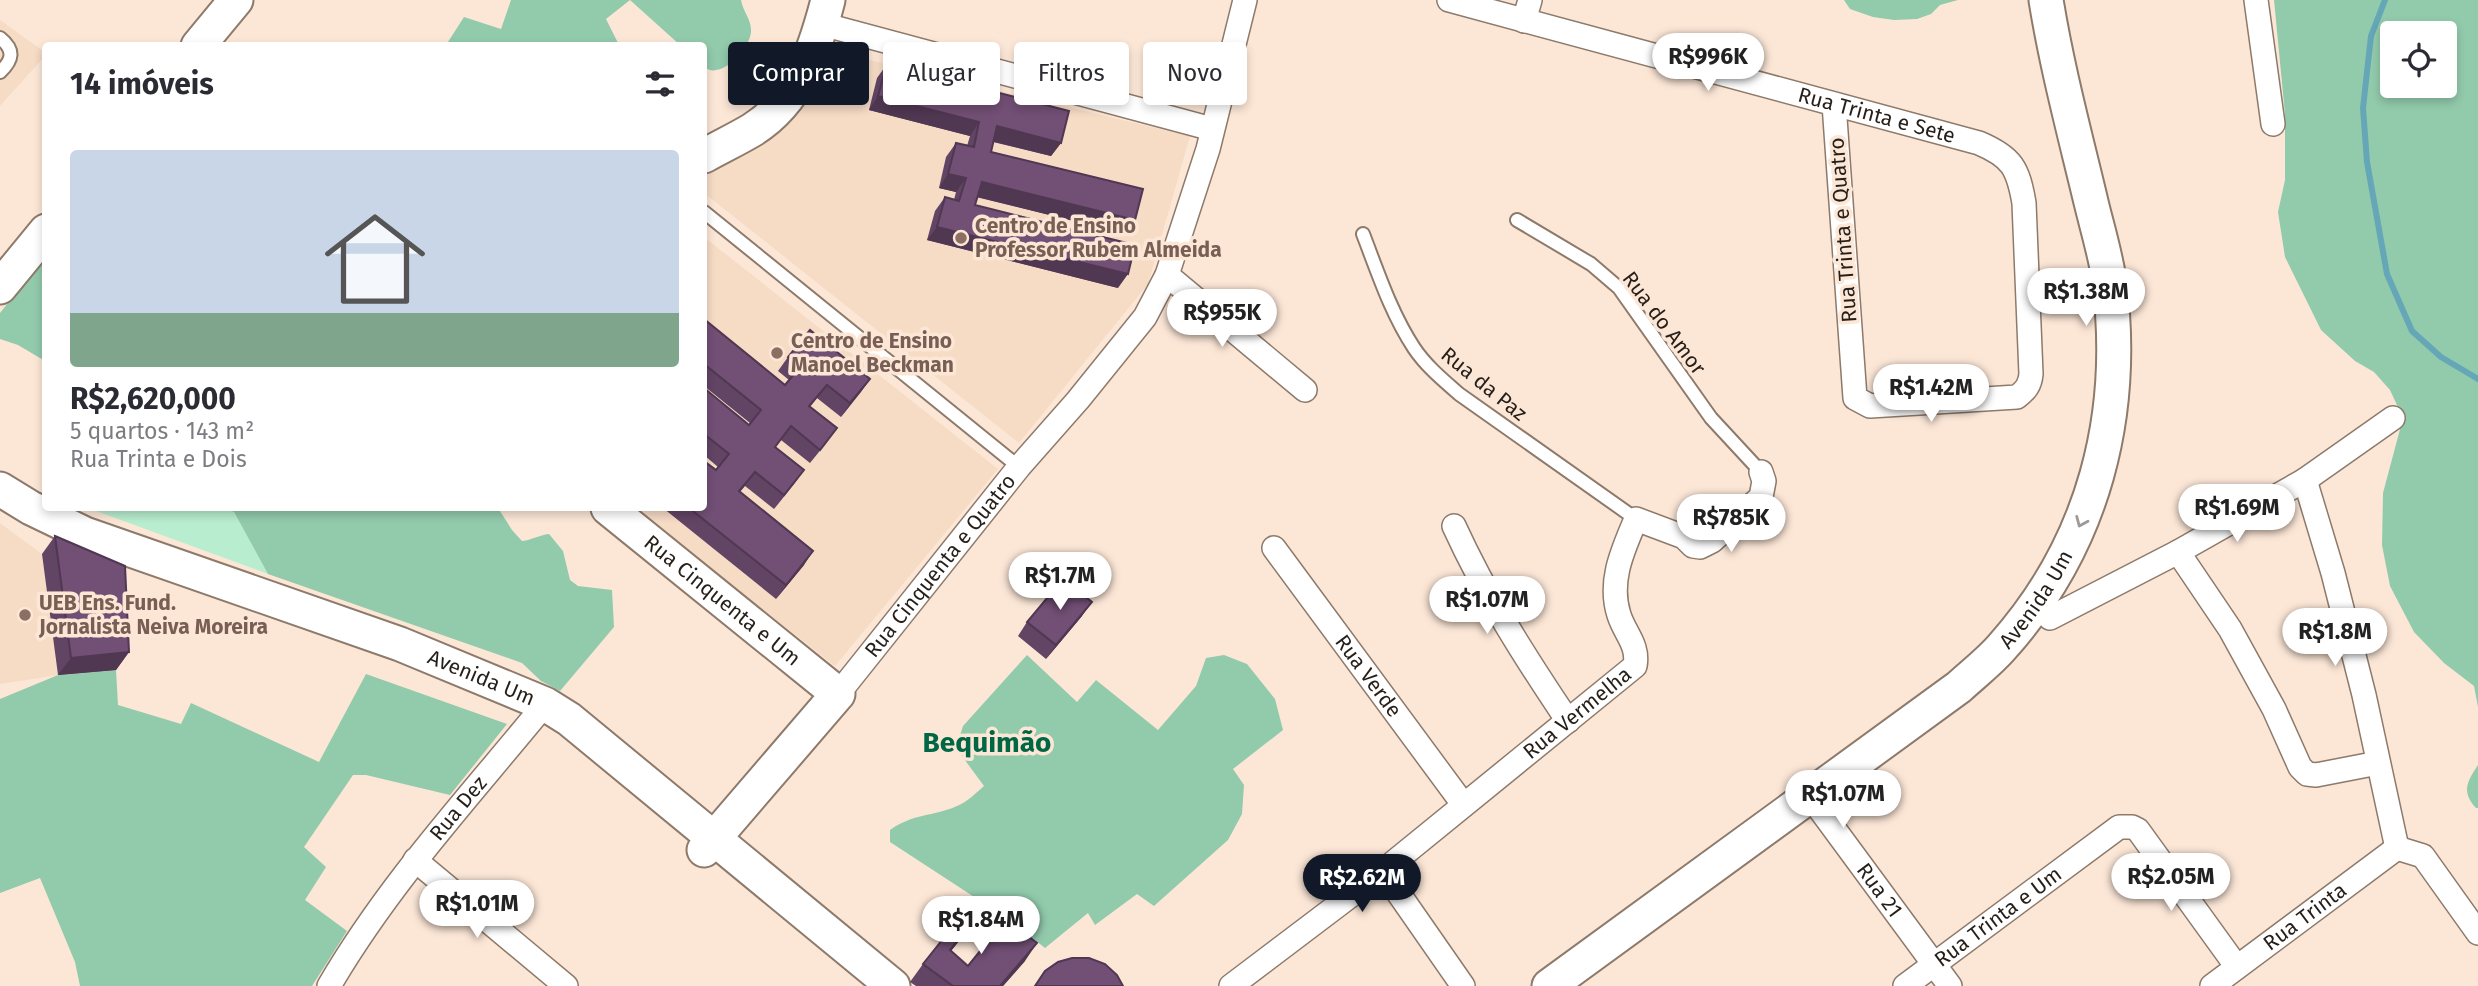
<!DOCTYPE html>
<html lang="pt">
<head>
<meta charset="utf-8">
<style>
  body { margin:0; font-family:"Fira Sans",sans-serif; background:#f7f7f7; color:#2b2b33; height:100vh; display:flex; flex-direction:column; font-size:26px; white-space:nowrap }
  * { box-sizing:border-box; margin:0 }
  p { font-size:23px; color:#7c7c81 }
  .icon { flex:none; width:38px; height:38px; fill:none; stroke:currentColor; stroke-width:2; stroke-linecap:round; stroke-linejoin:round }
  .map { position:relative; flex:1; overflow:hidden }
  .panel { position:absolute; left:42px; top:42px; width:665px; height:469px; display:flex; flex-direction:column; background:#fff; border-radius:7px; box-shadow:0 4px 10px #0003 }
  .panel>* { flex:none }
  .hud { position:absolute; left:728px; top:42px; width:665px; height:63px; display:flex; gap:14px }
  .controls { position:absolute; left:2380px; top:21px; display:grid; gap:14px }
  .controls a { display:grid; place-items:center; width:77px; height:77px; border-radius:7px; background:#fff; box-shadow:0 4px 10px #0003; font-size:35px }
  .price { position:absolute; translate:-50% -60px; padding:0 16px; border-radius:24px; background:#fff; color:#222; font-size:23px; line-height:46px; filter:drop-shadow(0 2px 4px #0008) }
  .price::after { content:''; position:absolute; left:50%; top:42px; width:21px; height:16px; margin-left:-10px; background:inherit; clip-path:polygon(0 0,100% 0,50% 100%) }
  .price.on { background:#111827; color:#fff }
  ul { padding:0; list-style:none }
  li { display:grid; align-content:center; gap:14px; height:371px; padding:0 28px }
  li span { display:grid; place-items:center; height:217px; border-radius:7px; color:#555 }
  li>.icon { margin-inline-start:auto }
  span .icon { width:126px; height:126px; fill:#fffc; stroke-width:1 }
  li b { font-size:30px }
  h2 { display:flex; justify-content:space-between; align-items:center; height:84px; padding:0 28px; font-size:30px }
  .chip { padding:0 24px; border-radius:7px; background:#fff; box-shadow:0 4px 10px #0003; font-size:24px; line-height:63px }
  .chip.on { background:#111827; color:#fff }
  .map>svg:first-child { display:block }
</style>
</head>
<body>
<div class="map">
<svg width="2478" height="986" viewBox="0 0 2478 986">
  <rect width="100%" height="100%" fill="#fce7d7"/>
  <path fill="#f6dbc5" d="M0 20 46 53 45 56 0 106Z
    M823 49 1190 136 1148 284 1019 443 704 193V170L772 138 797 113 814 92Z
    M704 237 998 469 835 666 634 508H704Z
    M0 523 42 554 58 675 0 684Z"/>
  <path fill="#b8edcf" d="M88 508H224L234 512 268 574Z"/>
  <path fill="#92caac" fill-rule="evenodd" d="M511 0H741C743 12 752 20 751 32 750 48 721 81 704 67V46L680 45 630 0 606 19 619 45H446L464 17 501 29Z
    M1844 0H1958L1940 5 1931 14 1917 19 1894 20 1873 17 1850 9Z
    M2274 0H2478V707L2474 686 2444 663 2414 632 2390 586 2382 545 2383 493 2403 418 2390 390 2374 372 2355 361 2321 330 2285 257 2278 212 2285 180V114ZM2392 33H2445V86H2392Z
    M45 256V361L18 345 0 339V313Z
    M224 508H498L512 530 522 541C532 540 539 535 549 534L563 551 570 580 578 586 612 590 614 627 560 691 541 681 522 663 268 574 234 512Z
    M1027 655 1077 702 1096 680 1158 730 1196 686 1206 658 1224 655 1247 664 1275 699 1283 730 1233 769 1244 785 1242 814 1228 840 1154 906 1137 894 1095 925 1088 913 1045 948 1011 921 890 842V830C914 813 932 817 957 806 967 802 976 793 984 786L956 748 963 726Z
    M116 670 118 705 181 724 191 703 319 762 366 674 507 724 450 795 366 775H353L304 847 326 867 305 900 347 931 312 986H80L75 962 40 878 0 893V699L58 675Z
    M2478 765V808H2476C2461 791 2467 782 2478 765Z"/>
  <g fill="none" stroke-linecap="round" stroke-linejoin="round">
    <path stroke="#65a7b7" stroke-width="6" d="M2385 0 2371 36 2363 108 2367 162 2387 274 2412 331 2441 357 2478 379"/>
    <defs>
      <path id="lane" d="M0 38C15 50 13 60 0 72
        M704 212 1019 467
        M1517 220 1591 264 1619 288 1711 418 1761 472
        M1363 234C1378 273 1391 313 1414 348 1426 366 1443 380 1459 394L1636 519"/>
      <g id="street">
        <path id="s1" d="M1449 0 1979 143C2012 157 2018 168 2024 203L2031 374C2030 385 2026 390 2017 397L1870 406 1855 398 1834 104"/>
        <path d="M2256 0 2273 124"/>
        <path d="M1524 21 1530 0"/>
        <path d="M822 24 1212 129"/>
        <path d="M1167 275 1305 390"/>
        <path d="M2305 480 2333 573 2364 695 2397 848"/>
        <path d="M1454 526C1486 596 1525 657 1568 721"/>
        <path id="s2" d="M1274 548 1463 804"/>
        <path d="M2178 552 2230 629 2274 709 2300 767 2307 774 2316 775 2378 763"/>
        <path d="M2050 618 2178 552 2305 480 2393 418"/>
        <path id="s3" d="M838 694 1019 467 1078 400 1145 317 1167 275 1208 149 1245 0"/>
        <path id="s4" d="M1810 796 1950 986"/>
        <path d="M2397 848 2423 856 2478 933"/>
        <path d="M415 860 566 986"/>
        <path d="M1383 871 1463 986"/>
        <path id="s5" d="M329 986C389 883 470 796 545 704"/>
        <path id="s6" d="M1231 986 1383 871 1635 666C1639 645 1625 634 1619 615 1608 581 1623 550 1636 519L1684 537 1693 546 1700 547 1712 541 1761 497 1764 481 1761 472"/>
        <path id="s7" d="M1905 986 2119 827H2132L2138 830 2237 967"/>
        <path id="s8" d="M2212 986 2397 848"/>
      </g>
      <g id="secondary">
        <path d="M198 46 236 0"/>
        <path d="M704 156C720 147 737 139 752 130 799 101 815 50 828 0"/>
        <path d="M0 287 46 231"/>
        <path id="s9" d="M0 489 31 508 85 534 400 644 545 704 569 719 893 986"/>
        <path id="s10" d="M608 508 838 694 704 850"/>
        <path id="s11" d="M1549 986 1959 687C1973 674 1989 662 2002 647 2094 544 2127 415 2109 279 2105 253 2097 227 2091 202 2075 135 2057 68 2046 0"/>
      </g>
    </defs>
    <use href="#lane" stroke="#8d7a6b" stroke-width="16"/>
    <use href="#street" stroke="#8d7a6b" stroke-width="26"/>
    <use href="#secondary" stroke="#8d7a6b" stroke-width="37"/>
    <use href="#lane" stroke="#fff" stroke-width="12"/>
    <use href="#street" stroke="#fff" stroke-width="23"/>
    <use href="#secondary" stroke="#fff" stroke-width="33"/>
  </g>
  <path fill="#624465" d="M887 64 1061 143 1051 156 993 142 991 152 1135 220 1126 234 978 197 975 205 1118 288 927 240 935 211 945 197 954 200 956 192 939 188 946 157 956 143 967 146 970 136 869 110 877 78Z
    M704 319 785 385 789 380 778 371 788 357 870 379 841 417 817 398 810 407 827 442 810 463 781 440 775 448 804 470 774 509 745 486 740 492 804 565 776 599 663 508H704L716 470 718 467 704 455V388L749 425 750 423 704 386Z
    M55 536 129 652 116 670 58 675 42 554Z
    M1082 616 1046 659 1018 636 1027 622Z
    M973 922 951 951 968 966 1025 961 1003 986H916L910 982 923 964Z"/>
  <path fill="#503752" d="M878 96 979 122 970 136 869 110Z
    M997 126 1061 143 1051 156 987 140Z
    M948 174 966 178 956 192 939 188Z
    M982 182 1135 220 1126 234 972 196Z
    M937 227 1128 274 1118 288 927 240Z
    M870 379 861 392 841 417 850 403Z
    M804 470 794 484 774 509 784 495Z
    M813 551 804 565 776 599 786 585Z
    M1092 602 1082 616 1046 659 1056 645Z
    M129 652 116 670 58 675 71 658Z
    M973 922 960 940 937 968 950 950Z
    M1037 943 1025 961 1003 986H1000Z"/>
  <path fill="#724f75" stroke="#503752" stroke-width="2" d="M887 64 1069 111 1061 143 997 126 991 152 1143 189 1135 220 982 182 975 205 1135 245 1128 274 937 227 945 197 959 201 966 178 948 174 956 143 974 147 979 122 878 96Z
    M704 319 785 385 800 367 788 357 810 330 870 379 850 403 827 385 809 406 837 428 820 450 791 426 775 447 804 470 784 495 755 472 739 491 813 551 786 585 689 508H704V461L716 470 729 454 704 434V388L749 425 761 410 704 364Z
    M55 536 125 566 129 652 71 658Z
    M1063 579 1092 602 1056 645 1027 622Z
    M963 914 973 922 950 950 968 966 1006 919 1037 943 1000 986H953L923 964Z
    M1072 958H1089L1105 964 1117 975 1123 986H1035L1045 971 1058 962Z"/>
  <defs><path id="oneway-chevron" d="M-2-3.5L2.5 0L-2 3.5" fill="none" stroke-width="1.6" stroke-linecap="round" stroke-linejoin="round" transform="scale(1.75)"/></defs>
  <use stroke="#9d9a98" href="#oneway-chevron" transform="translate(2081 522) rotate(113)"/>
  <g fill="#8d6e63" stroke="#fce7d7" stroke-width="2.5">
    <circle cx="961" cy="238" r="7"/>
    <circle cx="777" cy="353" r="7"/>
    <circle cx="25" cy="615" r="7"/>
  </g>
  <g text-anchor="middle" stroke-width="7" stroke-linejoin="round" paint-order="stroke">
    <g font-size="21" fill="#261f19" stroke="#fce7d7">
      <text dy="7" stroke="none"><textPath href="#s1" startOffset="443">Rua Trinta e Sete</textPath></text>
      <text transform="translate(1843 230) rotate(-94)" y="7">Rua Trinta e Quatro</text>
      <text transform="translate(1664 323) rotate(53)" y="7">Rua do Amor</text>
      <text transform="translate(1484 384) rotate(39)" y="7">Rua da Paz</text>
      <text dy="7" stroke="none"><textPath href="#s3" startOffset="164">Rua Cinquenta e Quatro</textPath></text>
      <text dy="7" stroke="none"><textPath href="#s11" startOffset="625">Avenida Um</textPath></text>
      <text dy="7" stroke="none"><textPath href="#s10" startOffset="147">Rua Cinquenta e Um</textPath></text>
      <text dy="7" stroke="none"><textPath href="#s2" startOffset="159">Rua Verde</textPath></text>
      <text dy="7" stroke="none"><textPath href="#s9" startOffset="518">Avenida Um</textPath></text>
      <text dy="7" stroke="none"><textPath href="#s6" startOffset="441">Rua Vermelha</textPath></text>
      <text dy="7" stroke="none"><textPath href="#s5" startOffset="220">Rua Dez</textPath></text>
      <text dy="7" stroke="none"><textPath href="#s4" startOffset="117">Rua 21</textPath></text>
      <text dy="7" stroke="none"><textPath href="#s7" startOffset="116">Rua Trinta e Um</textPath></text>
      <text dy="7" stroke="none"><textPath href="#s8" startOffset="116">Rua Trinta</textPath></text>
    </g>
    <g font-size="21" font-weight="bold" fill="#785e54" stroke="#fce7d7" text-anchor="start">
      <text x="975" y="233">Centro de Ensino<tspan x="975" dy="24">Professor Rubem Almeida</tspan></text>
      <text x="791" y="348">Centro de Ensino<tspan x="791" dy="24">Manoel Beckman</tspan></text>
      <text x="39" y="610">UEB Ens. Fund.<tspan x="39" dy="24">Jornalista Neiva Moreira</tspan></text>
    </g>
    <g font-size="28" font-weight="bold" fill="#006745" stroke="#fce7d7">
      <text x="987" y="752">Bequimão</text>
    </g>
  </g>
</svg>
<div class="controls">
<a><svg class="icon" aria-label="locate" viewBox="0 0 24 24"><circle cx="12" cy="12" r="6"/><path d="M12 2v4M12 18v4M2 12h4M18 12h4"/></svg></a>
</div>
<b class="price" style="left:1708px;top:93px">R$996K</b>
<b class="price" style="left:2086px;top:328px">R$1.38M</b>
<b class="price" style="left:1222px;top:349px">R$955K</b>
<b class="price" style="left:1931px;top:424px">R$1.42M</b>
<b class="price" style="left:2237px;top:544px">R$1.69M</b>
<b class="price" style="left:1731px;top:554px">R$785K</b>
<b class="price" style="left:1060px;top:612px">R$1.7M</b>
<b class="price" style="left:1487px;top:636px">R$1.07M</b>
<b class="price" style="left:2335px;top:668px">R$1.8M</b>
<b class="price" style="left:1843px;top:830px">R$1.07M</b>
<b class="price" style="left:2171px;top:913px">R$2.05M</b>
<b class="price on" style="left:1362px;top:914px">R$2.62M</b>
<b class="price" style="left:477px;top:940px">R$1.01M</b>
<b class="price" style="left:981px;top:956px">R$1.84M</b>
<div class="hud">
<a class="chip on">Comprar</a>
<a class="chip">Alugar</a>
<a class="chip">Filtros</a>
<a class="chip">Novo</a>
</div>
<section class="panel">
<h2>14 imóveis<svg class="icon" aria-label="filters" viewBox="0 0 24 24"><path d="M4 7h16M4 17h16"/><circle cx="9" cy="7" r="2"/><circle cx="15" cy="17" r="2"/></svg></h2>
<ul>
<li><span style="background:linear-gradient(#c9d6e8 75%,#7fa58c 0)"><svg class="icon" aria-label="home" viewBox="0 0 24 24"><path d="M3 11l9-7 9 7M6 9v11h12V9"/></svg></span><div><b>R$2,620,000</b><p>5 quartos · 143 m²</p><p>Rua Trinta e Dois</p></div></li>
</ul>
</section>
</div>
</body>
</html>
